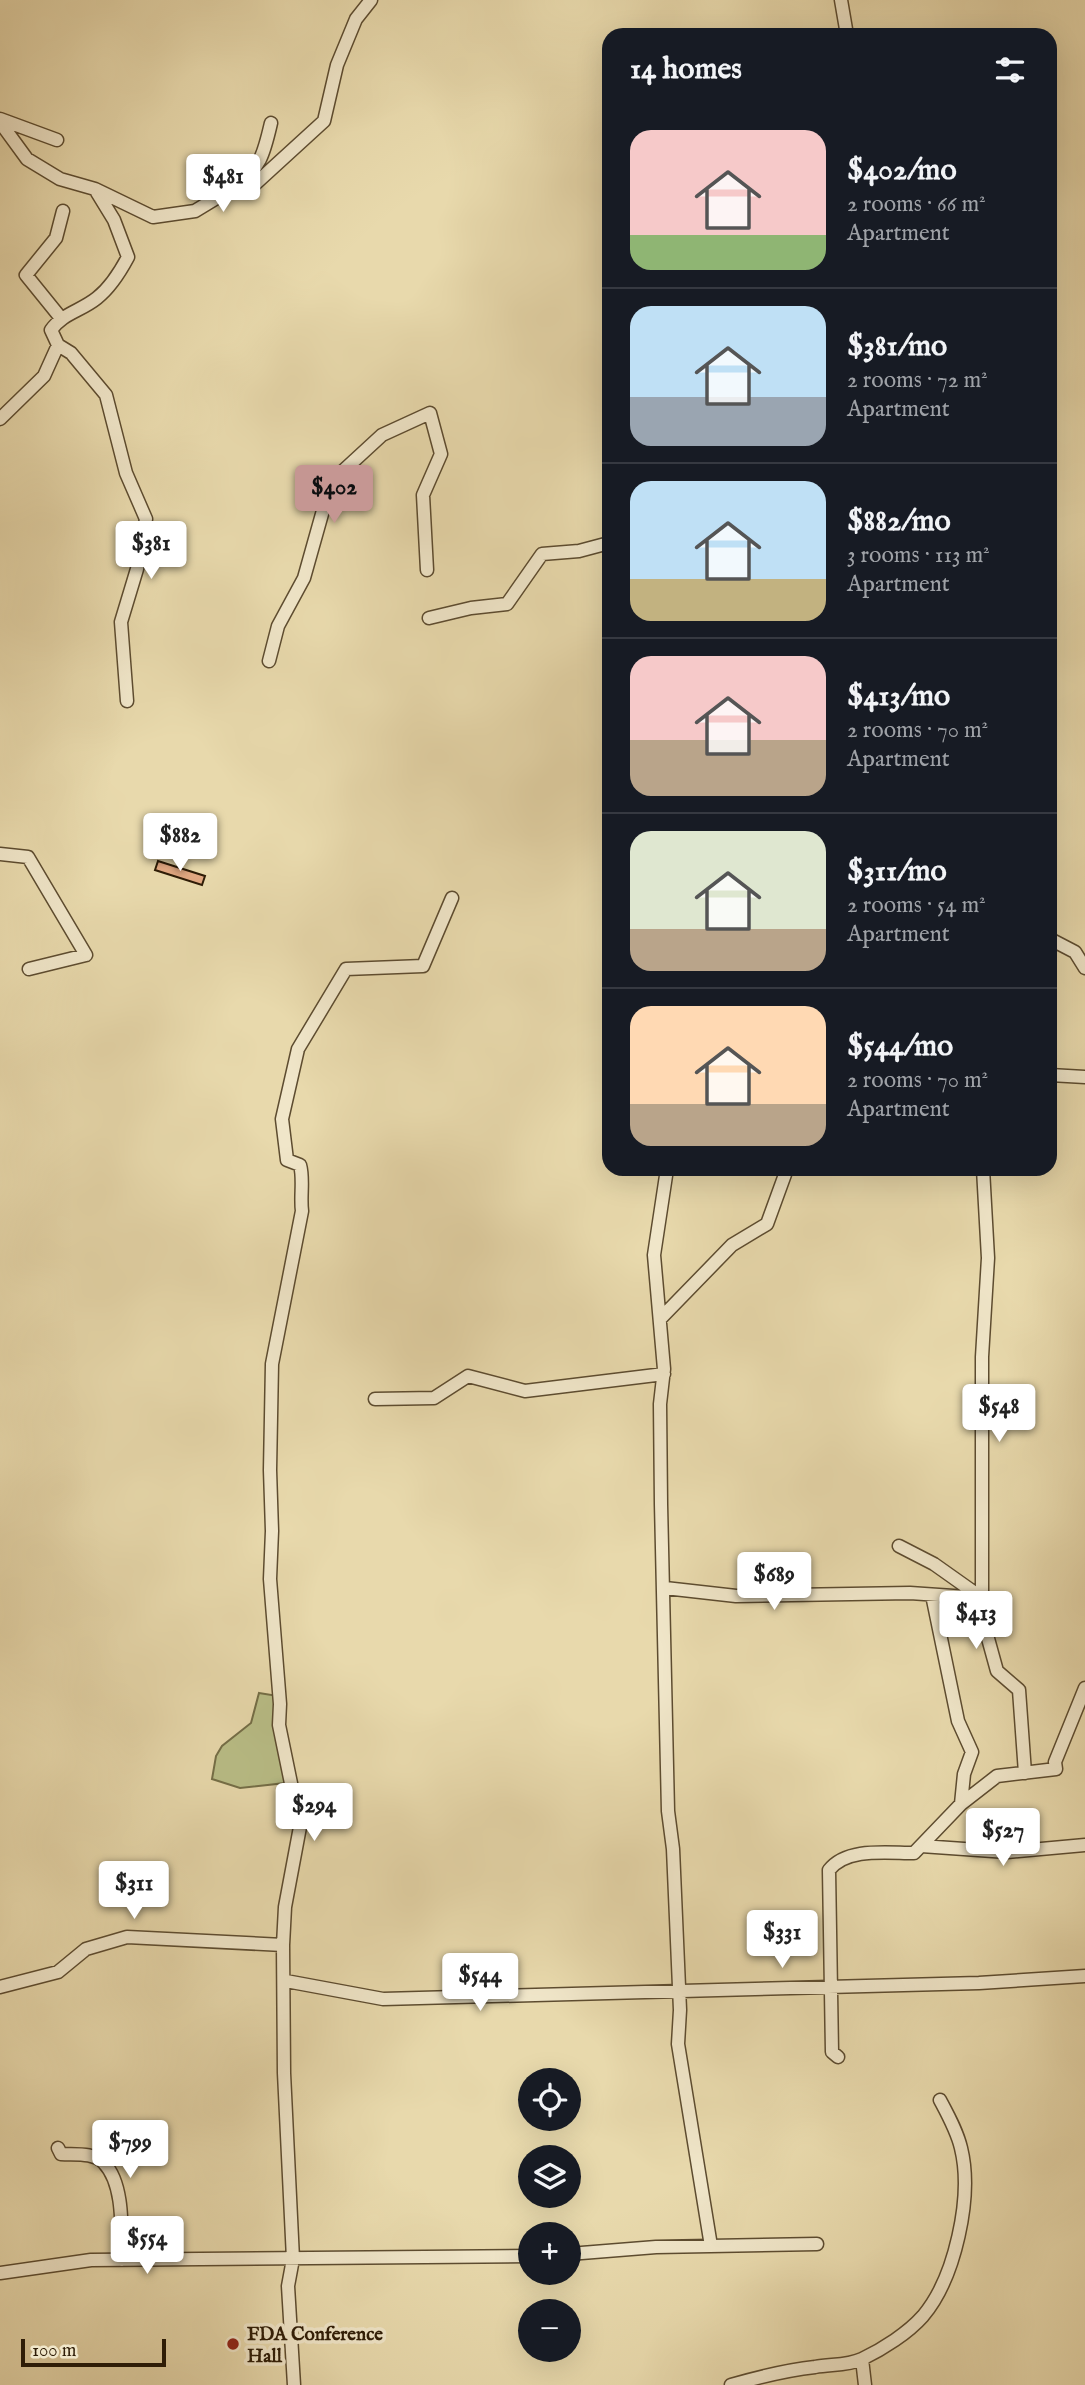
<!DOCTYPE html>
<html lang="en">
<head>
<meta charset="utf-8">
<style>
  body { margin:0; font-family:"IM FELL English",serif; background:#20242c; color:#f1f3f6; height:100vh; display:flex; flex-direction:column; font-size:26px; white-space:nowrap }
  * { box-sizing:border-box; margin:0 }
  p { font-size:23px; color:#9ea1a6 }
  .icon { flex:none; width:38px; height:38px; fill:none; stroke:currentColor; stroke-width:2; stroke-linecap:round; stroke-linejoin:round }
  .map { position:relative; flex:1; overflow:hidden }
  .side { position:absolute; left:602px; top:28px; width:455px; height:1148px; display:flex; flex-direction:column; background:#171b24; border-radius:21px; box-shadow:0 7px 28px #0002 }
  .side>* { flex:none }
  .fabs { position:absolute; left:518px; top:2068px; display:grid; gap:14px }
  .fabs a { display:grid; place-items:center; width:63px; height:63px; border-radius:50%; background:#171b24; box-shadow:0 7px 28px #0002; font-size:35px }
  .scale { position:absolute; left:21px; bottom:18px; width:145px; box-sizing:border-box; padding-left:7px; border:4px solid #2f1d07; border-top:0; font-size:19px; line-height:24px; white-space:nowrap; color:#2f1d07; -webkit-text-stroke:5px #f0e6c9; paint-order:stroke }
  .price { position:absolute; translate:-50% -60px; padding:0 16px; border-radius:7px; background:#fff; color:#222; font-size:23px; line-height:46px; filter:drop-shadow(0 2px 4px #0008) }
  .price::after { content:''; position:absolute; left:50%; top:42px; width:21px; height:16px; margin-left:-10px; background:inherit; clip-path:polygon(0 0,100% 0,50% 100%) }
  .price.current { background:#c59692; color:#111 }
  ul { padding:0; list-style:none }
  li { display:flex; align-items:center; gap:21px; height:175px; padding:0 28px }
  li+li { border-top:2px solid #363941 }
  li span { display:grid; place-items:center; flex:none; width:196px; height:140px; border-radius:21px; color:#555 }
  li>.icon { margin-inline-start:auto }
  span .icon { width:84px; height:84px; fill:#fffc; stroke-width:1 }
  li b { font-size:30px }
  h2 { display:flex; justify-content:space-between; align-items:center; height:84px; padding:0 28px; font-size:30px }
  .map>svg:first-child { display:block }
</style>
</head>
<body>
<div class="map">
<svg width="1085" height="2385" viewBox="0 0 1085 2385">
  <rect width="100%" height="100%" fill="#e8d9ac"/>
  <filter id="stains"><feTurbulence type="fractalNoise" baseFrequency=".00286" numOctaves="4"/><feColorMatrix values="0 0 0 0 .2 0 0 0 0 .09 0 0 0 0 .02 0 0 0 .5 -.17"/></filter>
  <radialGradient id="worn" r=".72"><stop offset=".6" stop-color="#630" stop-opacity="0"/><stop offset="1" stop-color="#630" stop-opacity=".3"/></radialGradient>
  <path fill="#b9be87" stroke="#746e47" stroke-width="2" d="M259 1693 278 1696 277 1725 285 1783 240 1788 212 1779 216 1756 222 1746 251 1723Z"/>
  <path fill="#e1a881" stroke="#2f1d07" stroke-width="2" d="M158 861 205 876 202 885 155 870Z"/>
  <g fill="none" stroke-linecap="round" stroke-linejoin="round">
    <defs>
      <path id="minor" d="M841 0 847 35
        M0 119 57 140
        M0 122 27 159 60 179 95 189 153 217 195 211 223 194 254 185 324 121 337 65 356 19 371 0
        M235 186C261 168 264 153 271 123
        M95 189 114 220 128 257C120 272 111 287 97 298 81 311 63 313 51 330L58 345 71 353 106 395 126 473 146 519 137 569 121 622 127 701
        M60 317 26 275 56 238 63 211
        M0 419 44 376 58 345
        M429 618 471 608 507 604 542 554 579 551 609 543
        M269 661 278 626 304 578 331 482 382 435 430 413 441 454 423 495 427 570
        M0 854 28 857 86 955 29 969
        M1050 939 1075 952 1085 968
        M1050 1075 1085 1077
        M667 1169 654 1255 664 1369 660 1404 661 1504 668 1811 673 1849 680 2010 678 2044 711 2246
        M661 1318 732 1245 767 1224 787 1169
        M375 1399 434 1398 468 1376 525 1391 664 1374
        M899 1546 934 1564 982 1598 981 1613 997 1671 1019 1690 1025 1773
        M665 1588 736 1596 910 1593 982 1598V1357L988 1258 983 1169
        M961 1804 997 1776 1056 1769 1055 1762 1085 1688
        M921 1846 1007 1852 1085 1845
        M286 1981 383 1999 979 1983 1085 1976
        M0 1987 58 1972 86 1949 127 1937 283 1945
        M838 2057 832 2052 829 1870C847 1847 887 1853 914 1853L961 1804 964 1774 972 1752 958 1721 932 1595
        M58 2148 61 2154C75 2155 93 2152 104 2163 125 2185 121 2232 122 2260
        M569 2254 656 2247 817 2244
        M0 2273 91 2260 530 2256
        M862 2359 865 2385
        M294 2385 288 2286 293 2259 284 2073 283 1945 285 1907 300 1827 279 1725 280 1704 270 1579 272 1531 270 1470 272 1364 302 1211C300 1196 304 1179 300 1165L287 1160 282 1119 298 1049 346 969 423 966 452 898
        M731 2385C759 2377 787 2370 815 2367 831 2364 847 2366 862 2359 883 2349 908 2333 923 2316 955 2278 973 2197 961 2148 957 2131 948 2115 940 2100"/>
    </defs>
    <use href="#minor" stroke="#5d4c30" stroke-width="15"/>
    <use href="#minor" stroke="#f0e6c9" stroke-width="12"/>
  </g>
  <circle fill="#8f2418" stroke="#f0e6c9" stroke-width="2.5" cx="233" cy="2344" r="7"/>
  <g text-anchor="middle" stroke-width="7" stroke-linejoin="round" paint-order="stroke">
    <g font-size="19" font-weight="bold" fill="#2f1d07" stroke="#f0e6c9" text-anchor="start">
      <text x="247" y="2340">FDA Conference<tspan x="247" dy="22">Hall</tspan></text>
    </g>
  </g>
  <rect width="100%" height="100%" filter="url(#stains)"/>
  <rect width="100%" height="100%" fill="url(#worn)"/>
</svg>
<div class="fabs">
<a><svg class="icon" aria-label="locate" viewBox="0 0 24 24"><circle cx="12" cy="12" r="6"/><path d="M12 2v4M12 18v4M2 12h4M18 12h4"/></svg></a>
<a><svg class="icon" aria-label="layers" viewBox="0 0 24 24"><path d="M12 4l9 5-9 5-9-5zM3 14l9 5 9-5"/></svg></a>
<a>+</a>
<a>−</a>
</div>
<div class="scale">100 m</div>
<b class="price" style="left:223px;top:214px">$481</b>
<b class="price current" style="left:334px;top:525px">$402</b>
<b class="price" style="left:151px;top:581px">$381</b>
<b class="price" style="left:180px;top:873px">$882</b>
<b class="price" style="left:999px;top:1444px">$548</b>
<b class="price" style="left:774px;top:1612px">$689</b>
<b class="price" style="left:976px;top:1651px">$413</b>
<b class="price" style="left:314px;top:1843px">$294</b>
<b class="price" style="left:1003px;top:1868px">$527</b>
<b class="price" style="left:134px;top:1921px">$311</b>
<b class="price" style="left:782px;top:1970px">$331</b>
<b class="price" style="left:480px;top:2013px">$544</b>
<b class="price" style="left:130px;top:2180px">$799</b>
<b class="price" style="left:147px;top:2276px">$554</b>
<section class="side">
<h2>14 homes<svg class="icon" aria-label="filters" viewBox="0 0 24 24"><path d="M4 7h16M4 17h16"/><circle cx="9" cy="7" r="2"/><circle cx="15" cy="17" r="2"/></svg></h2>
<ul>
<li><span style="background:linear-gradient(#f6c9c9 75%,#8fb573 0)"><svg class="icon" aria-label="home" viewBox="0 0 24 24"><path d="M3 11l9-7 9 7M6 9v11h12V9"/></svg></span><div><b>$402/mo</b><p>2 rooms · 66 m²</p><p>Apartment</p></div></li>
<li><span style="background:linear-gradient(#bfe0f5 65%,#9aa5b1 0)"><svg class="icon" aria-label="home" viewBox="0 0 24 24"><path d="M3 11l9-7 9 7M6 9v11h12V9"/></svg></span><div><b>$381/mo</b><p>2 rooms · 72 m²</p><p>Apartment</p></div></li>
<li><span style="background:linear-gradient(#bfe0f5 70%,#c2b280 0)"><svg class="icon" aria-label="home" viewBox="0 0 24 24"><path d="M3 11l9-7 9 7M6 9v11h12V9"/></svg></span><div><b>$882/mo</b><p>3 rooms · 113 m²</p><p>Apartment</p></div></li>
<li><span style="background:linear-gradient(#f6c9c9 60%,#b9a48a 0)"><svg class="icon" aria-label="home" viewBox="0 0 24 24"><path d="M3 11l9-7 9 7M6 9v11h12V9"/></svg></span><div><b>$413/mo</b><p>2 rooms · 70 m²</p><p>Apartment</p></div></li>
<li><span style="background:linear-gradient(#dfe7d0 70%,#b9a48a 0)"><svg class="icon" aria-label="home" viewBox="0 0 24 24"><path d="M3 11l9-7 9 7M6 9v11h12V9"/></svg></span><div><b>$311/mo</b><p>2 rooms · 54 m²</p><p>Apartment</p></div></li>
<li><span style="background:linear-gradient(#ffd9b3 70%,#b9a48a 0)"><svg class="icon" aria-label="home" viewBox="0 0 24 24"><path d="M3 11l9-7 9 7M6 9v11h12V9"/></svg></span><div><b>$544/mo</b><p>2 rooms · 70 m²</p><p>Apartment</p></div></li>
</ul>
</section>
</div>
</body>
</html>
